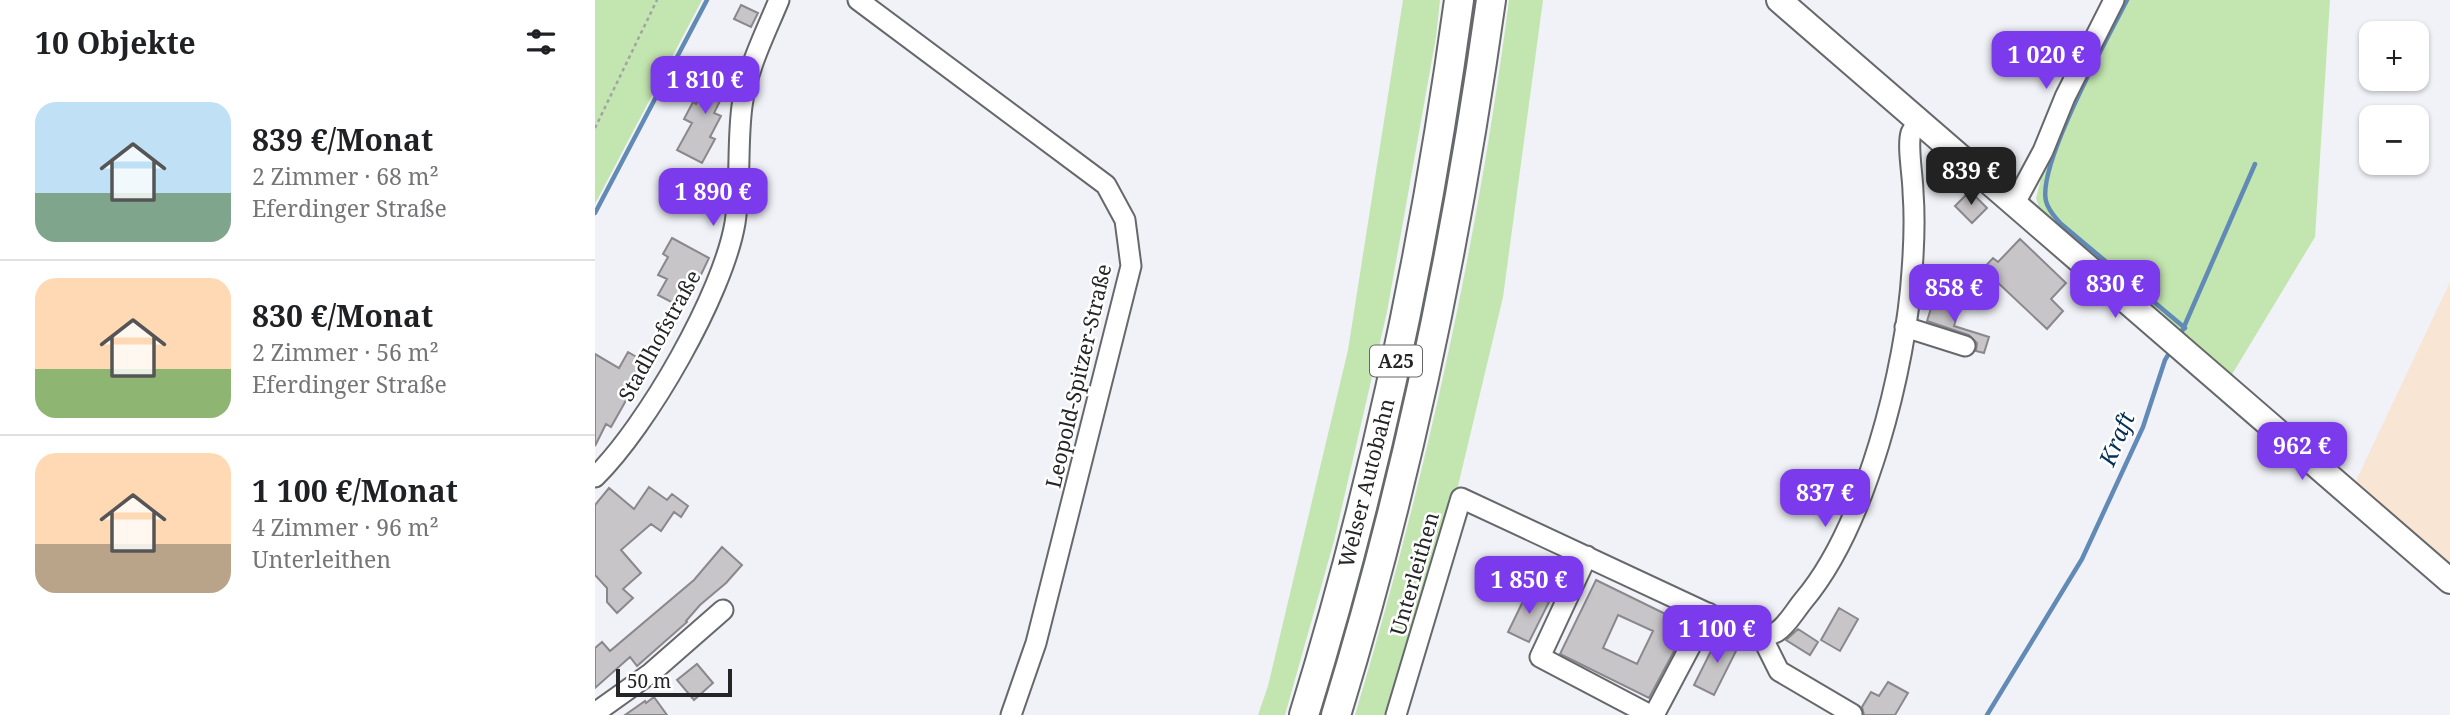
<!DOCTYPE html>
<html lang="de">
<head>
<meta charset="utf-8">
<style>
  body { margin:0; font-family:"Noto Serif",serif; background:#f2f2f2; color:#202124; height:100vh; display:flex; flex-direction:column; font-size:26px; white-space:nowrap }
  * { box-sizing:border-box; margin:0 }
  p { font-size:23px; color:#757577 }
  .icon { flex:none; width:38px; height:38px; fill:none; stroke:currentColor; stroke-width:2; stroke-linecap:round; stroke-linejoin:round }
  .map { position:relative; flex:1; overflow:hidden }
  .drawer { display:flex; flex-direction:column; background:#fff; width:595px }
  .drawer>* { flex:none }
  .buttons { position:absolute; left:1764px; top:21px; display:grid; gap:14px }
  .buttons a { display:grid; place-items:center; width:70px; height:70px; border-radius:14px; background:#fff; box-shadow:0 2px 5px #0004; font-size:35px }
  .scale { position:absolute; left:21px; bottom:18px; width:116px; box-sizing:border-box; padding-left:7px; border:4px solid #242526; border-top:0; font-size:19px; line-height:24px; white-space:nowrap; color:#242526; -webkit-text-stroke:5px #fff; paint-order:stroke }
  .price { position:absolute; translate:-50% -60px; padding:0 16px; border-radius:14px; background:#7c3aed; color:#fff; font-size:23px; line-height:46px; filter:drop-shadow(0 2px 4px #0008) }
  .price::after { content:''; position:absolute; left:50%; top:42px; width:21px; height:16px; margin-left:-10px; background:inherit; clip-path:polygon(0 0,100% 0,50% 100%) }
  .price.current { background:#222; color:#fff }
  ul { padding:0; list-style:none }
  li { display:flex; align-items:center; gap:21px; height:175px; padding:0 35px }
  li+li { border-top:2px solid #e0e0e0 }
  li span { display:grid; place-items:center; flex:none; width:196px; height:140px; border-radius:21px; color:#555 }
  li>.icon { margin-inline-start:auto }
  span .icon { width:84px; height:84px; fill:#fffc; stroke-width:1 }
  li b { font-size:30px }
  h2 { display:flex; justify-content:space-between; align-items:center; height:84px; padding:0 35px; font-size:30px }
  main { display:flex; flex:1; min-height:0 }
  .map>svg:first-child { display:block }
</style>
</head>
<body>
<main>
<section class="drawer">
<h2>10 Objekte<svg class="icon" aria-label="filters" viewBox="0 0 24 24"><path d="M4 7h16M4 17h16"/><circle cx="9" cy="7" r="2"/><circle cx="15" cy="17" r="2"/></svg></h2>
<ul>
<li><span style="background:linear-gradient(#bfe0f5 65%,#7fa58c 0)"><svg class="icon" aria-label="home" viewBox="0 0 24 24"><path d="M3 11l9-7 9 7M6 9v11h12V9"/></svg></span><div><b>839 €/Monat</b><p>2 Zimmer · 68 m²</p><p>Eferdinger Straße</p></div></li>
<li><span style="background:linear-gradient(#ffd9b3 65%,#8fb573 0)"><svg class="icon" aria-label="home" viewBox="0 0 24 24"><path d="M3 11l9-7 9 7M6 9v11h12V9"/></svg></span><div><b>830 €/Monat</b><p>2 Zimmer · 56 m²</p><p>Eferdinger Straße</p></div></li>
<li><span style="background:linear-gradient(#ffd9b3 65%,#b9a48a 0)"><svg class="icon" aria-label="home" viewBox="0 0 24 24"><path d="M3 11l9-7 9 7M6 9v11h12V9"/></svg></span><div><b>1 100 €/Monat</b><p>4 Zimmer · 96 m²</p><p>Unterleithen</p></div></li>
</ul>
</section>
<div class="map">
<svg width="1855" height="715" viewBox="0 0 1855 715">
  <rect width="100%" height="100%" fill="#f1f2f7"/>
  <path fill="#f8e5d4" d="M1855 282V566L1760 483Z"/>
  <path fill="#c3e5af" d="M0 0H107L0 204Z
    M808 0H845L841 37 792 312 739 541 690 715H663L673 686 753 350Z
    M914 0H948L908 297 863 486 797 715H760C830 481 883 242 914 0Z
    M1523 0H1735L1720 237 1636 376 1447 217 1441 198 1449 167Z"/>
  <g fill="none" stroke-linecap="round" stroke-linejoin="round">
    <path stroke="#628ab6" stroke-width="4.5" d="M1532 0C1513 38 1442 164 1451 201 1453 210 1460 217 1465 223L1590 328
      M0 213 112 0
      M1585 336 1660 164
      M1392 715 1487 559 1548 427 1570 360 1576 350"/>
  </g>
  <path fill="#c8c5c9" stroke="#8a888c" stroke-width="2" fill-rule="evenodd" d="M146 5 163 13 156 27 139 19Z
    M121 64 139 73 119 113 126 116 115 137 120 139 107 163 82 150 97 123 89 119 98 102 101 104Z
    M1375 191 1392 208 1377 223 1360 206Z
    M77 238 114 258 102 283 95 292 90 289 82 305 63 295 72 279 63 275 73 257 68 254Z
    M1425 239 1471 283 1456 299 1468 311 1452 329 1400 280 1395 285 1383 274 1398 258 1403 262Z
    M1338 302 1364 310 1359 326 1394 337 1389 353 1381 351 1382 343 1374 335 1332 321Z
    M33 352 52 363 16 427 11 424 0 446V354L24 368Z
    M54 487 72 500 77 494 93 506 86 517 79 512 66 531 56 524 26 550 46 573 28 589 38 598 22 613 12 602V588L0 575V505L14 488 39 509Z
    M127 547 147 565 131 583 105 605 91 621 92 622 42 666 35 657 0 688V648L7 642 15 651 99 580Z
    M1001 580 1093 625 1054 698 965 654ZM1023 615 1058 631 1042 664 1008 648Z
    M934 589 955 600 934 642 913 632Z
    M1244 608 1263 619 1245 651 1226 640Z
    M1203 629 1223 642 1215 655 1191 640Z
    M1124 635 1144 645 1119 695 1099 685Z
    M102 664 118 683 99 700 82 680Z
    M1293 682 1313 693 1300 715H1269L1267 707 1276 692 1284 696Z
    M59 697 72 715H30L50 701 51 703Z"/>
  <g fill="none" stroke-linecap="round" stroke-linejoin="round">
    <defs>
      <path id="minor" d="M263 0 511 185 530 220 536 266 441 643 416 715
        M1420 203 1448 151 1470 97 1519 0
        M1310 327 1370 346
        M0 477C52 426 128 294 140 223 146 184 142 144 147 106 152 69 170 34 184 0
        M992 556 945 657 1055 715
        M1167 637 1184 671 1257 714
        M0 713 56 673 128 610
        M801 715 866 498 1155 633C1184 643 1192 621 1208 601 1271 527 1311 368 1317 271 1319 245 1320 218 1318 192 1318 177 1312 146 1316 133 1318 129 1322 124 1324 119
        M1059 715 1113 613"/>
      <path id="major" d="M1184 0 1855 581"/>
      <path id="highway" d="M709 715C781 482 831 242 864 0
        M741 715C813 481 862 242 896 0"/>
    </defs>
    <use href="#minor" stroke="#67686c" stroke-width="23"/>
    <use href="#major" stroke="#67686c" stroke-width="28"/>
    <use href="#highway" stroke="#67686c" stroke-width="32"/>
    <path stroke="#a2a3a6" stroke-width="2.5" stroke-dasharray="3.5 3.5" stroke-linecap="butt" d="M0 128 62 0"/>
    <use href="#minor" stroke="#fff" stroke-width="19"/>
    <use href="#major" stroke="#fff" stroke-width="24"/>
    <use href="#highway" stroke="#fff" stroke-width="28"/>
  </g>
  <g text-anchor="middle" stroke-width="5" stroke-linejoin="round" paint-order="stroke">
    <rect fill="#fff" stroke="#666667" stroke-width="2" x="775" y="345.5" width="52" height="31" rx="5"/>
    <g font-size="19" font-weight="bold" fill="#242526">
      <text x="801" y="368">A25</text>
    </g>
    <g font-size="21" fill="#242526" stroke="#fff">
      <text transform="translate(65 336) rotate(-61)" y="7">Stadlhofstraße</text>
      <text transform="translate(484 376) rotate(-77)" y="7">Leopold-Spitzer-Straße</text>
      <text transform="translate(772 483) rotate(-76)" y="7">Welser Autobahn</text>
      <text transform="translate(820 574) rotate(-74)" y="7">Unterleithen</text>
    </g>
    <g font-size="23" font-style="italic" fill="#053056" stroke="#fff">
      <text transform="translate(1522 439) rotate(-67)" y="8">Kraft</text>
    </g>
  </g>
</svg>
<div class="buttons">
<a>+</a>
<a>−</a>
</div>
<div class="scale">50 m</div>
<b class="price" style="left:1451px;top:91px">1 020 €</b>
<b class="price" style="left:110px;top:116px">1 810 €</b>
<b class="price current" style="left:1376px;top:207px">839 €</b>
<b class="price" style="left:118px;top:228px">1 890 €</b>
<b class="price" style="left:1520px;top:320px">830 €</b>
<b class="price" style="left:1359px;top:324px">858 €</b>
<b class="price" style="left:1707px;top:482px">962 €</b>
<b class="price" style="left:1230px;top:529px">837 €</b>
<b class="price" style="left:934px;top:616px">1 850 €</b>
<b class="price" style="left:1122px;top:665px">1 100 €</b>
</div>
</main>
</body>
</html>
